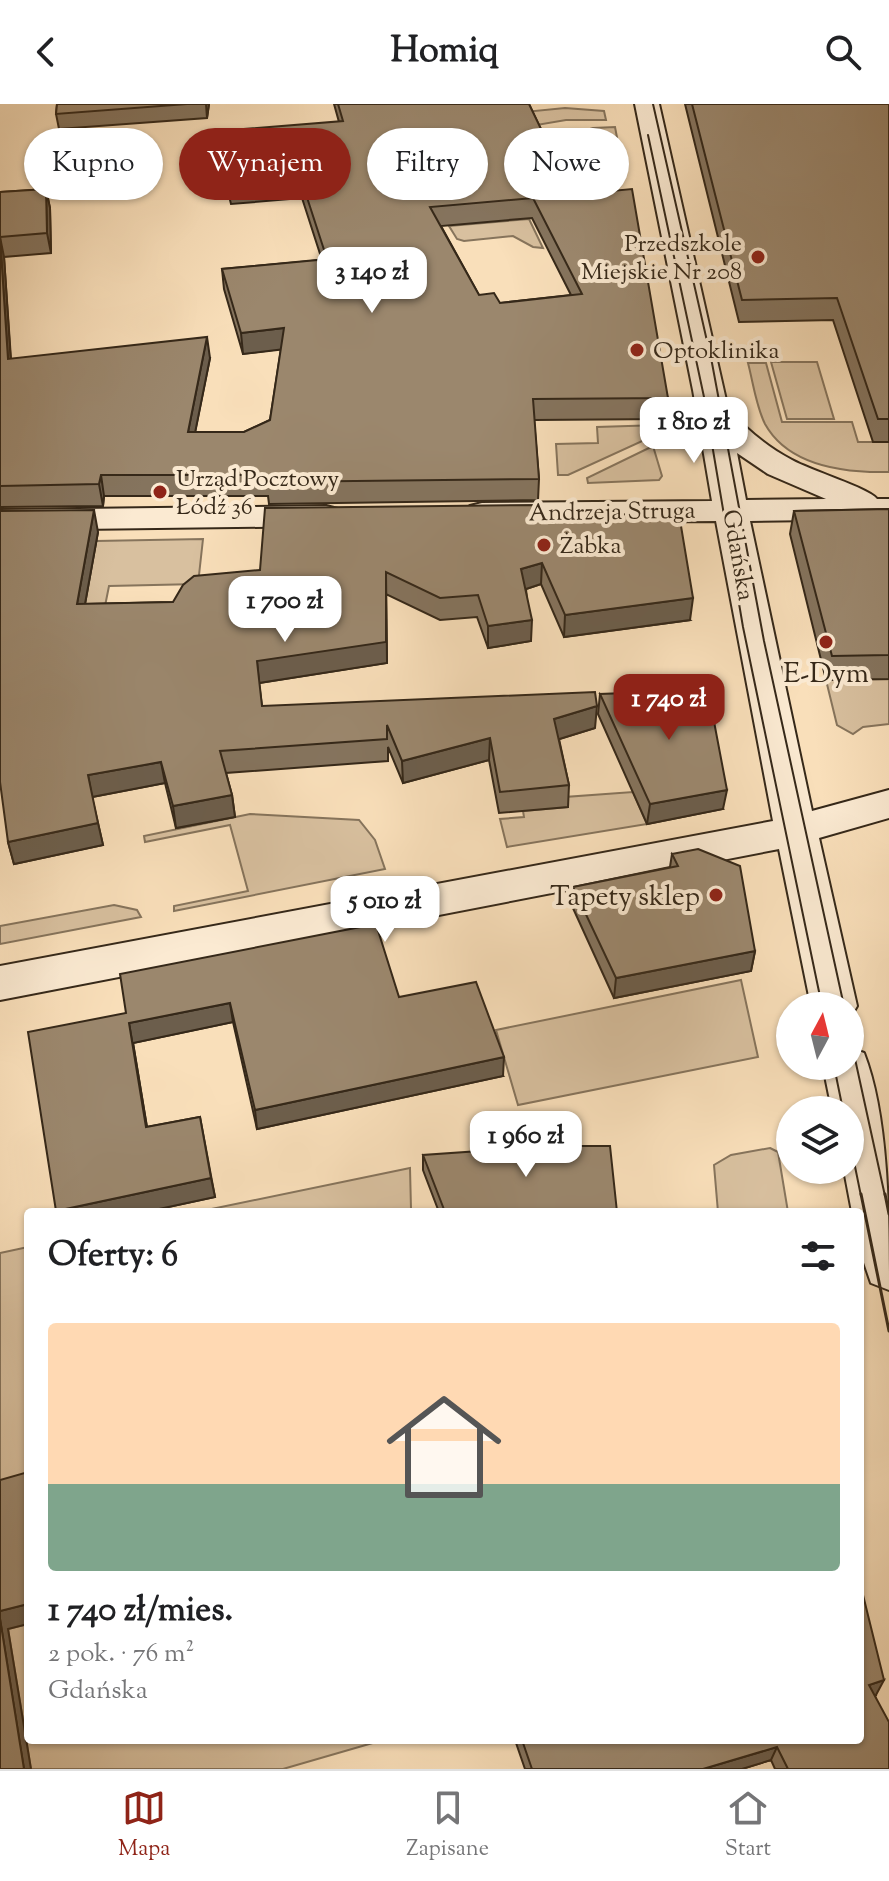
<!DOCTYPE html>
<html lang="pl">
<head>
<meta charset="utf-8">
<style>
  body { margin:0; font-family:"Sorts Mill Goudy",serif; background:#f2f2f2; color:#202124; height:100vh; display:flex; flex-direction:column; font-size:30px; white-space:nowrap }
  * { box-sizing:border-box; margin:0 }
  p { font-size:26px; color:#757577 }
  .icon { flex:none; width:44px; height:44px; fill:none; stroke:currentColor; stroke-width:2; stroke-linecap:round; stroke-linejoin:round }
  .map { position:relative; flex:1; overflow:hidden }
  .drawer { position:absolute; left:24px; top:1104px; width:840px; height:536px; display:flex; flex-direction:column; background:#fff; border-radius:8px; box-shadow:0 2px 6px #0004 }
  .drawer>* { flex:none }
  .top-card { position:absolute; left:24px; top:24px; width:842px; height:72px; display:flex; gap:16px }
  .needle { width:52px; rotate:7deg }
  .buttons { position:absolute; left:776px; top:888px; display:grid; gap:16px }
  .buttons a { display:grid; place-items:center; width:88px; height:88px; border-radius:50%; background:#fff; box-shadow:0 2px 6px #0004; font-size:40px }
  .price { position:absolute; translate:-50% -68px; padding:0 18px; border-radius:16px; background:#fff; color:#222; font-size:26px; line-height:52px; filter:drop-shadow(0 2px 4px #0008) }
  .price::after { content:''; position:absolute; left:50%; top:48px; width:24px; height:18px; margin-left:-12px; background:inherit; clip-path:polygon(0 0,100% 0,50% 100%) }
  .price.on { background:#8f2418; color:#fff }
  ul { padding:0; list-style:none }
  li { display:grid; align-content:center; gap:16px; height:424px; padding:0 24px }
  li+li { border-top:2px solid #e0e0e0 }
  li span { display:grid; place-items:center; height:248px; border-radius:8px; color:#555 }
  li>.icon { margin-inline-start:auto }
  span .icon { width:144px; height:144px; fill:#fffc; stroke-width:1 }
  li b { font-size:34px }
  h2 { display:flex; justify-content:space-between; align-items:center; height:96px; padding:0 24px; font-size:34px }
  .pill { padding:0 28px; border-radius:36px; background:#fff; box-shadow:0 2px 6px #0004; font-size:28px; line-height:72px }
  .pill.on { background:#8f2418; color:#fff }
  header { display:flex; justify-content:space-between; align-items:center; height:104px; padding:0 24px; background:#fff; font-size:36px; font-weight:700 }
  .tabs { display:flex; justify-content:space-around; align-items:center; height:112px; border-top:2px solid #e0e0e0; background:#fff; font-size:22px; color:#757577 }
  .tabs a { display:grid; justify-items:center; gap:4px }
  .tabs .on { color:#8f2418 }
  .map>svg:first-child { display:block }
</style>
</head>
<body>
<header><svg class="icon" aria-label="back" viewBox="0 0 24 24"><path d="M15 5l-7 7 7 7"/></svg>Homiq<svg class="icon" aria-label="search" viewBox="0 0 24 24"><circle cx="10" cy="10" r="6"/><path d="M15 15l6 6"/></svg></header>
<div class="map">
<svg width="889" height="1665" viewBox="0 0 889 1665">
  <rect width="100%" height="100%" fill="#f9dfba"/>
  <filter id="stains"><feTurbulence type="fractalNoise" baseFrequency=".0025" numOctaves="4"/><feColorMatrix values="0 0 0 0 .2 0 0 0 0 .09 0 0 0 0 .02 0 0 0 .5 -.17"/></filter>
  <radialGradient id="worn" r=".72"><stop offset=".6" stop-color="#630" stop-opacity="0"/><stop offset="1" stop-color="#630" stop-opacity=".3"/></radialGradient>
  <path fill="#d8c09f" stroke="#86745c" stroke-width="2" d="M565 4 604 7 606 16H566L531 22 524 8Z
    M615 23 624 70 548 74 539 41 593 24Z
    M529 115 543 144 533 143 513 132 464 137 457 135 449 122Z
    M771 258H817L834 315H787Z
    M748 259H766L782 318H852L858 338H889V368C846 369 789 363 765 320 756 302 753 278 748 259Z
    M660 321 662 328 568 371H558L556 340 598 339 597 323Z
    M653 342 662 372 659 376 588 379 587 374Z
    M203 435 198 480 109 482 101 522 83 502 96 437Z
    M889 575V620L863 623 853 630 837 621 826 576Z
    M633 688 647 720 507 743 500 715 524 713 523 707 567 703 565 693Z
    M250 710 359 716 375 736 385 765 174 807V802L248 787 230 721 145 738 144 732Z
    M114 801 137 806 141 813 0 840V822Z
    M741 876 758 953 518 1001 496 926Z
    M770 1044 778 1048 788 1108H718L714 1061 731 1051Z
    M410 1064 411 1105 428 1108H197Z
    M28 1143V1387L0 1394V1149Z
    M28 1520V1636H383L283 1665H31L8 1525Z"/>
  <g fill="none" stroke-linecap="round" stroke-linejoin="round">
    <defs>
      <path id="secondary" d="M635 0H659L728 305C747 326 767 343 792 356 809 366 869 384 877 395H889V415L750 417 812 707 889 686V714L819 734 857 902 850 914V902H811L779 745 0 896V862L773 717 716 417 482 419 470 416 465 409 470 402 482 399 712 397 693 286ZM737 349 768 370 826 395 746 396Z
        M326 402 338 405 343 412 338 419 326 422 0 426V406Z
        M850 944 864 949C889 1013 889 1114 889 1186L871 1179 860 1147V1108H852L844 1066H850V1006H832L823 962H850Z"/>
    </defs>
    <use href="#secondary" stroke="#352819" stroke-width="4"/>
    <use href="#secondary" fill="#fbead2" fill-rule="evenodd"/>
    <path stroke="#352819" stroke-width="2" d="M653 0 712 259 764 537 844 902
      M648 31 704 293 743 523 822 902
      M850 932 885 1092
      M834 962 843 1006
      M850 1038 861 1092"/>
    <path stroke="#352819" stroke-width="3" d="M861 1090 889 1227
      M885 1090 889 1110"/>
  </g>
  <path fill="#85745e" stroke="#352819" stroke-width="2" fill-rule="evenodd" d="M57 0H209L207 14 59 25 56 10Z
    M334 0H529L668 294 666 315 534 316 539 375 538 396 269 400 268 392H104L103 402 0 403V88L46 85 50 104 51 149 4 153 11 255 210 254 195 328H244L270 316 281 245 243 250 224 185 222 165 322 156 302 94 231 100 227 84 210 85 208 66 339 18ZM532 114 571 191 500 199 479 191 441 122Z
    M685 0H889V338H873L833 216 739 218Z
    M889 405V575L826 576 790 430 794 407Z
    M541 411 690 516 564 533 541 480 526 485 531 537 488 544 477 513 440 516 386 490 387 559 259 579 262 602 595 624 559 635 569 681 568 703 499 709 489 656 403 679 388 643V657L226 669 232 691 235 713 176 724 165 679 92 693 103 741 14 760 8 738 98 428 85 500 173 498 260 466Z
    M600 590 723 705 647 720 598 610Z
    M672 750 755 847 751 867 614 894 572 802 573 783 670 763Z
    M399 893 503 972 257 1025 233 918 133 939 147 1023 200 1013 215 1093 145 1108 126 909Z
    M423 1051 617 1108H439L423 1066Z
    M860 1492 876 1591H875L889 1665H775L771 1656 742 1665H525L515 1636H860Z"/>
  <path fill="#6c5e4c" stroke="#352819" stroke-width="2" d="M206 0H209L207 14Z
    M46 85 50 104 51 149 47 129Z
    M0 133 4 153 12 276 8 255Z
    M284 224 285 245 243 250 241 229Z
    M207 233 210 254 191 349 188 328Z
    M101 371 104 392 103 402 99 380Z
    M94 406 98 428 81 522 77 500Z
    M542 459 541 480 520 487 521 465Z
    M386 468 387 559 259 579 257 557Z
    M693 494 690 516 564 533 565 511Z
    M532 516 531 537 488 544V522Z
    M597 602 595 624 553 637 554 615Z
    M490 634 489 656 403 679 402 657Z
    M161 658 165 679 92 693 88 671Z
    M727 686 723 705 647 720 650 700Z
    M232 691 235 713 176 724 173 702Z
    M98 719 103 741 14 760 8 738Z
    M755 847 751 867 614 894 616 874Z
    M230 899 233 918 133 939 150 1042 129 919Z
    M504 953 503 972 257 1025 255 1006Z
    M211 1074 215 1093 145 1108 56 1107Z
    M28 1500V1520L8 1525 31 1665H24L0 1515V1507Z
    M884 1576 876 1591 861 1596 869 1581Z
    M777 1643 771 1656 742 1665H703Z"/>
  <path fill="#9b876d" stroke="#352819" stroke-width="2" fill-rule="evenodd" d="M57 0H187L56 10Z
    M338 0H529L567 79 595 77 601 88 632 85 668 294 533 295 539 375 267 378 268 371H101L99 380 0 382V88L46 85 47 129 0 133 8 255 207 233 188 328H244L270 316 284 224 241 229 222 165 327 155 301 75 229 81 225 64 208 66 207 28 343 17ZM533 94 582 190 500 199 494 189 479 191 430 103Z
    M692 0H889V315H878L837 194 742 196Z
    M540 401 541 411 679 410 693 494 565 511 542 459 521 465 532 516 488 522 478 491 440 494 386 468V538L257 557 262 602 595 588 597 602 554 615 569 681 500 688 490 634 402 657 387 621V635L220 647 232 691 173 702 161 658 88 671 98 719 8 738 0 678V407L94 406 77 500 173 498 183 481 194 472 260 466 265 404Z
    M889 405V551L832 552 794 407Z
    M708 586 727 686 650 700 600 590Z
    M698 745 740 762 755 847 616 874 573 783 678 762 672 750Z
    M376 820 399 893 476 878 504 953 255 1006 230 899 129 919 146 1023 200 1013 211 1074 56 1107 28 928 126 909 120 870Z
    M516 1036 528 1042H610L617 1108H445L423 1051 494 1046 504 1037Z
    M28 1368V1500L0 1507V1376Z
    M863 1491 884 1576 869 1581 889 1618V1665H788L777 1643 703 1665H532L522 1636H860V1492Z
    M0 1515 24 1665H0Z"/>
  <g fill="#8f2418" stroke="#fbead2" stroke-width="3">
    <circle cx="758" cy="153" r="8"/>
    <circle cx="637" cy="246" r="8"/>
    <circle cx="160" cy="388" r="8"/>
    <circle cx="544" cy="441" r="8"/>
    <circle cx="826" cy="538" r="8"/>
    <circle cx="716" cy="791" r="8"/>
  </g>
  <g text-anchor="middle" stroke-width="8" stroke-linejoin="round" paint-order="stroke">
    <g font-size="24" fill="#352819" stroke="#fbead2" text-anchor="start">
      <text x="742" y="147" text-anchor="end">Przedszkole<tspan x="742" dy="28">Miejskie Nr 208</tspan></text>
      <text x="653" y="254">Optoklinika</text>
      <text x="176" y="382">Urząd Pocztowy<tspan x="176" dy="28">Łódź 36</tspan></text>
      <text x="560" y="449">Żabka</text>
    </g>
    <g font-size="24" fill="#352819" stroke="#fbead2">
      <text transform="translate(612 407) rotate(-1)" y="8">Andrzeja Struga</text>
      <text transform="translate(739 451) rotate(80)" y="8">Gdańska</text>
    </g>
    <g font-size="28" fill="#352819" stroke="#fbead2">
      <text x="826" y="578">E-Dym</text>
      <text x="700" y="801" text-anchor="end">Tapety sklep</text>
    </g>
  </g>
  <rect width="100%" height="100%" filter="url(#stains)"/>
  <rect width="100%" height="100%" fill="url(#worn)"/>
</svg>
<div class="buttons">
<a><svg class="needle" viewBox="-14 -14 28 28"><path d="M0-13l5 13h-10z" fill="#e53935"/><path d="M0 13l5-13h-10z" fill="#757577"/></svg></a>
<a><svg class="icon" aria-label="layers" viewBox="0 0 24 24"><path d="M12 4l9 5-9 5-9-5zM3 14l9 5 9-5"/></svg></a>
</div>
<b class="price" style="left:372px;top:211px">3 140 zł</b>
<b class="price" style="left:694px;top:361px">1 810 zł</b>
<b class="price" style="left:285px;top:540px">1 700 zł</b>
<b class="price on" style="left:669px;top:638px">1 740 zł</b>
<b class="price" style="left:385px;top:840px">5 010 zł</b>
<b class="price" style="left:526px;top:1075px">1 960 zł</b>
<div class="top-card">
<a class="pill">Kupno</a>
<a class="pill on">Wynajem</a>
<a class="pill">Filtry</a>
<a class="pill">Nowe</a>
</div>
<section class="drawer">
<h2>Oferty: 6<svg class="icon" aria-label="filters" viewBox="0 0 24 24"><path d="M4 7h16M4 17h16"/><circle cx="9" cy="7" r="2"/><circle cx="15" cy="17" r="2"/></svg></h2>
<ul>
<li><span style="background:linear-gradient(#ffd9b3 65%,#7fa58c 0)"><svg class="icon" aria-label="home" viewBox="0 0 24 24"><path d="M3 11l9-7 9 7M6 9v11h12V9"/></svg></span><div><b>1 740 zł/mies.</b><p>2 pok. · 76 m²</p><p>Gdańska</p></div></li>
</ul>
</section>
</div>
<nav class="tabs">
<a class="on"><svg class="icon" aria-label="map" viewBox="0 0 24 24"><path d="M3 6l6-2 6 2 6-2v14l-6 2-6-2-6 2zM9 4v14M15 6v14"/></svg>Mapa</a>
<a><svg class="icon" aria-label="saved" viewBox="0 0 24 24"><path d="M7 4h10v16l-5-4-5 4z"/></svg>Zapisane</a>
<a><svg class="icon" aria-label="home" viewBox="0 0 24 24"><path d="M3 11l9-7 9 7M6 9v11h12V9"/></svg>Start</a>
</nav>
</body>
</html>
